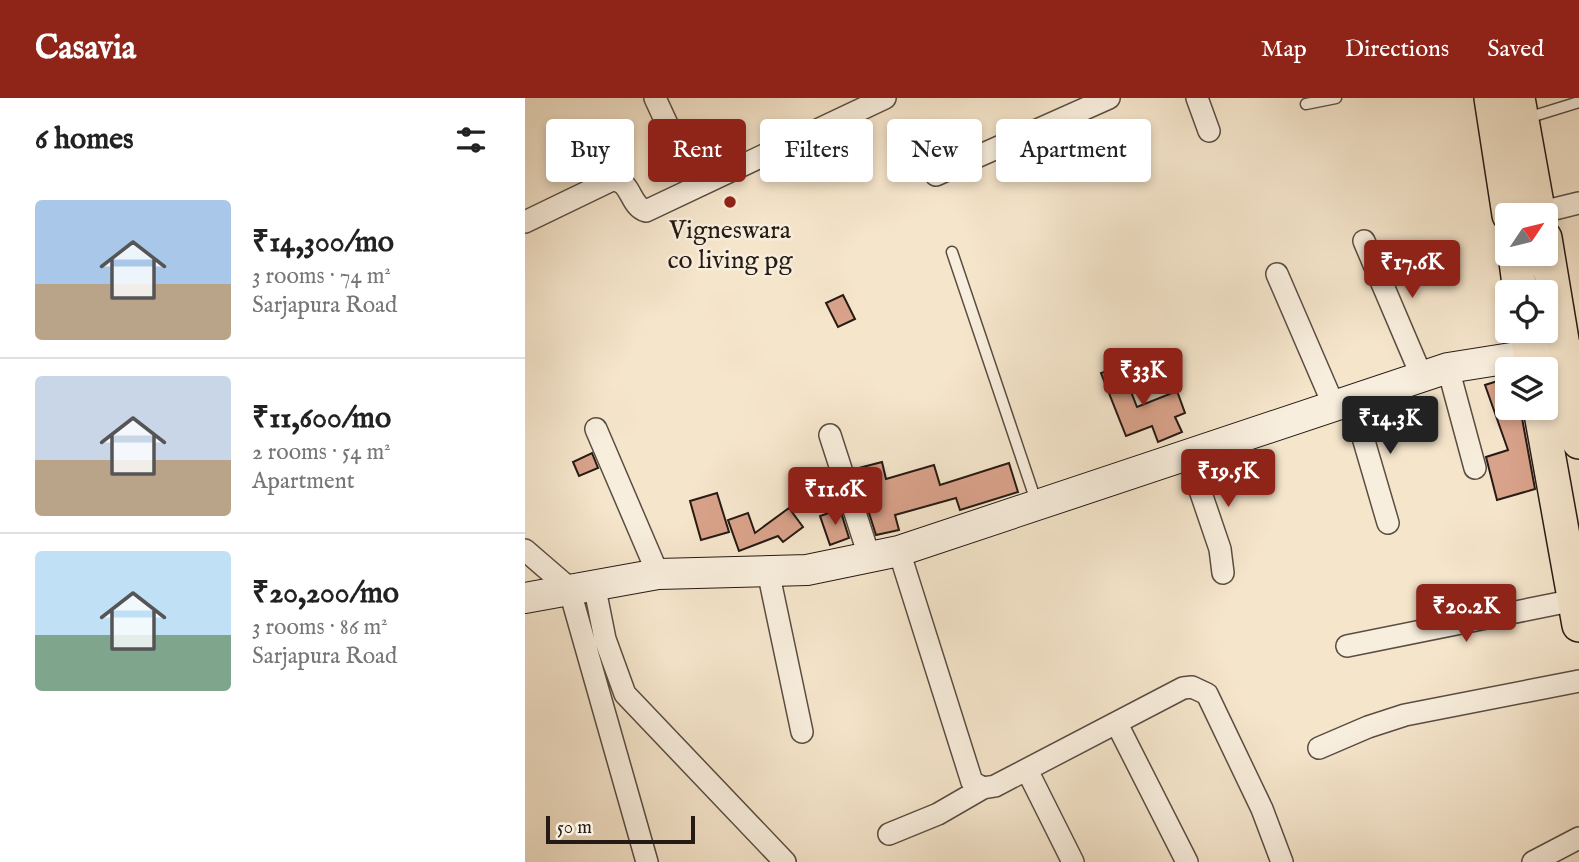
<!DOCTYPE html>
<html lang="en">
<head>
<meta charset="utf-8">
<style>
  body { margin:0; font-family:"IM FELL English",serif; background:#f6f6f6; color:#222; height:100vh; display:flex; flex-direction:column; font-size:26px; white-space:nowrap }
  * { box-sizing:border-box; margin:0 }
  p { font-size:23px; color:#767676 }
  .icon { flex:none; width:38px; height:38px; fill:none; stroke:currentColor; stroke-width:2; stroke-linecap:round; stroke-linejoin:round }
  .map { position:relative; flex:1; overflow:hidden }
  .panel { display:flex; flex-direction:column; background:#fff; width:525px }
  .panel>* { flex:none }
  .banner { position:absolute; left:21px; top:21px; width:665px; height:63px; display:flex; gap:14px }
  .needle { width:46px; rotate:55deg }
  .fabs { position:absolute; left:970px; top:105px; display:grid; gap:14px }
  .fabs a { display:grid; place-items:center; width:63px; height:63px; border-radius:7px; background:#fff; box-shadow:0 4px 10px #0003; font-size:35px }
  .scale { position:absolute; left:21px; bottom:18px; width:149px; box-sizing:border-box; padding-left:7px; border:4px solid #261a15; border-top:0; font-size:19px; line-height:24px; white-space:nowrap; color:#261a15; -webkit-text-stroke:5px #f8eedd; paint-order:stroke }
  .price { position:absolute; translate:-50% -60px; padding:0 16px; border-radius:7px; background:#8f2418; color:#fff; font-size:23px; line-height:46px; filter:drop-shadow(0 2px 4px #0008) }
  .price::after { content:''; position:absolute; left:50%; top:42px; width:21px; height:16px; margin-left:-10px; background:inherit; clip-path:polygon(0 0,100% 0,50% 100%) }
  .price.current { background:#222; color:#fff }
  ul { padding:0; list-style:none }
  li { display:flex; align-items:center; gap:21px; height:175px; padding:0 35px }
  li+li { border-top:2px solid #e0e0e0 }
  li span { display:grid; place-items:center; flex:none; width:196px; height:140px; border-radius:7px; color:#555 }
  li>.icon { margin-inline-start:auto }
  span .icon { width:84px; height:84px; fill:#fffc; stroke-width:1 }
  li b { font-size:30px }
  h2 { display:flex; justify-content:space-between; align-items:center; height:84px; padding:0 35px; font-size:30px }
  .tag { padding:0 24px; border-radius:7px; background:#fff; box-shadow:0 4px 10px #0003; font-size:24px; line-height:63px }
  .tag.current { background:#8f2418; color:#fff }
  header { display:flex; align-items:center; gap:42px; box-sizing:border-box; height:98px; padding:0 35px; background:#8f2418; color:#fff }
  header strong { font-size:33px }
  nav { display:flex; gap:38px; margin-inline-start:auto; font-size:24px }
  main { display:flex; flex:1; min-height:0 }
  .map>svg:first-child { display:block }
</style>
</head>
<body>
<header>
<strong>Casavia</strong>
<nav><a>Map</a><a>Directions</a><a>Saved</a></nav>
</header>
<main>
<section class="panel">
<h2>6 homes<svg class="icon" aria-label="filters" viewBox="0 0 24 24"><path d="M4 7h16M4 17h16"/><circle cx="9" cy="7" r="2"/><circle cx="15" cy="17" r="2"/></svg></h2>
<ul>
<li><span style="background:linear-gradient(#a9c7e8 60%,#b9a48a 0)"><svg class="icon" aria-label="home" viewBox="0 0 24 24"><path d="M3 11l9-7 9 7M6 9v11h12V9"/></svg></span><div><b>₹14,300/mo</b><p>3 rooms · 74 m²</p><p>Sarjapura Road</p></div></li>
<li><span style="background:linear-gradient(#c9d6e8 60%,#b9a48a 0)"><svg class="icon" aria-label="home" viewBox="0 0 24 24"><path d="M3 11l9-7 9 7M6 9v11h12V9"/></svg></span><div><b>₹11,600/mo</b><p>2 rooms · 54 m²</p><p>Apartment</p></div></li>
<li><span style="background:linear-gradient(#bfe0f5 60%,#7fa58c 0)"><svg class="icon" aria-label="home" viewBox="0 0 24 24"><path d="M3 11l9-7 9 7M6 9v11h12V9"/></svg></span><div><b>₹20,200/mo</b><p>3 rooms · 86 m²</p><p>Sarjapura Road</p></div></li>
</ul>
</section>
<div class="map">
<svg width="1054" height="764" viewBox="0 0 1054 764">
  <rect width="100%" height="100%" fill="#f5e5cb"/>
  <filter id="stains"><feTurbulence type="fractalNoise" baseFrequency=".00286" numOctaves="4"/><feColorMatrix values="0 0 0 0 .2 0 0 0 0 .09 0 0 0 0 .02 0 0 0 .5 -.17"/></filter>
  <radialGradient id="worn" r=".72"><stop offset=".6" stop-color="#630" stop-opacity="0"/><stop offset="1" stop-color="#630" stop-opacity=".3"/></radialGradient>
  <path fill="#d9a28a" stroke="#261a15" stroke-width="2" d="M318 197 330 221 313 229 301 205Z
    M596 268 612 309 652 293 660 315 650 319 657 334 633 344 627 328 601 338 576 275Z
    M982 280V317L994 312 997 320 1010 391 972 402 961 359 983 352 960 287Z
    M67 355 73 370 54 378 48 364Z
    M357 364 361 381 409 367 415 387 484 365 493 394 435 412 431 400 370 417 374 432 351 437 330 371Z
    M192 395 204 434 176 442 165 403Z
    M264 410 278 429 258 444 253 438 214 453 203 422 223 415 230 435Z
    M315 411 324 440 305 447 295 418Z"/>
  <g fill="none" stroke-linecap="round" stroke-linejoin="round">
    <defs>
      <path id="lane" d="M781 6 811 0
        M999 21 1054 4
        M427 154 512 406"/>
      <path id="street" d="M130 0 171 89
        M672 0 684 33
        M411 77 584 0
        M1013 115 1054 105
        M0 124 87 82C107 82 104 108 121 113L360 0
        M839 143 897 279
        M752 176 809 308
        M923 270 950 370
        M827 302 863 425
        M71 331 133 476
        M305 337 344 458
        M663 357 695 451 698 475
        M0 452 44 490 122 764
        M374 453 447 684 458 690 470 688 658 590 667 589 682 596 737 711 757 764
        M243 473 277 634
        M69 486 80 541 100 596 260 764
        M822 548 1050 502
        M592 626 662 764
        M794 650 843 629 880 617 1054 583
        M502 672 548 764
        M364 736 413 716 458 690
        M1008 764 1054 740"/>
      <path id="secondary" d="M0 500 133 476 282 472 374 453 923 270 1005 257H1054"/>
      <path id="primary" d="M966 0 984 117
        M993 0 1014 117
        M1020 140 1054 344
        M990 156 995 194
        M1001 233 1008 271
        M1015 310 1054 527"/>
    </defs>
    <use href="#lane" stroke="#5a4d42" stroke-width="13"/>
    <use href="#street" stroke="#5a4d42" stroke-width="24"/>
    <use href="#secondary" stroke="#261a15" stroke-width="32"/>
    <use href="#primary" stroke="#261a15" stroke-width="36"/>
    <use href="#lane" stroke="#f8eedd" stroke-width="10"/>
    <use href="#street" stroke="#f8eedd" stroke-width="21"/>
    <use href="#secondary" stroke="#f8eedd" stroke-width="30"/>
    <use href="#primary" stroke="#f5e5cb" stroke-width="33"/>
  </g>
  <circle fill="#8f2418" stroke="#f8eedd" stroke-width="2.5" cx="205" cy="104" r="7"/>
  <g text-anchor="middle" stroke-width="5" stroke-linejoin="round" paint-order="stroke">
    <g font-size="26" fill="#261a15" stroke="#f8eedd">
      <text x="205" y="140">Vigneswara<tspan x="205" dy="30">co living pg</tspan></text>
    </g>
  </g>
  <rect width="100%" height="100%" filter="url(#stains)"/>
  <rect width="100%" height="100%" fill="url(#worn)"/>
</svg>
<div class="fabs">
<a><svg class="needle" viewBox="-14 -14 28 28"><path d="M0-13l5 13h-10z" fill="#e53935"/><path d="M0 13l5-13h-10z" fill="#767676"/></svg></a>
<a><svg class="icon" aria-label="locate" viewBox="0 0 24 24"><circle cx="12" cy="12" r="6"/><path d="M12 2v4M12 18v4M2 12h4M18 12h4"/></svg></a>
<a><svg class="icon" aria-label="layers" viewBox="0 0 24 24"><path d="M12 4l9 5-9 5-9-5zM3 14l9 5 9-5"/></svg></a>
</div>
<div class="scale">50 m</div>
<b class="price" style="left:887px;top:202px">₹17.6K</b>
<b class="price" style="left:618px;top:310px">₹33K</b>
<b class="price current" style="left:865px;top:358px">₹14.3K</b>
<b class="price" style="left:703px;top:411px">₹19.5K</b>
<b class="price" style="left:310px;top:429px">₹11.6K</b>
<b class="price" style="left:941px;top:546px">₹20.2K</b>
<div class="banner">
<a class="tag">Buy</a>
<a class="tag current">Rent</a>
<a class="tag">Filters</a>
<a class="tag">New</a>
<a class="tag">Apartment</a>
</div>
</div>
</main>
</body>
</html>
